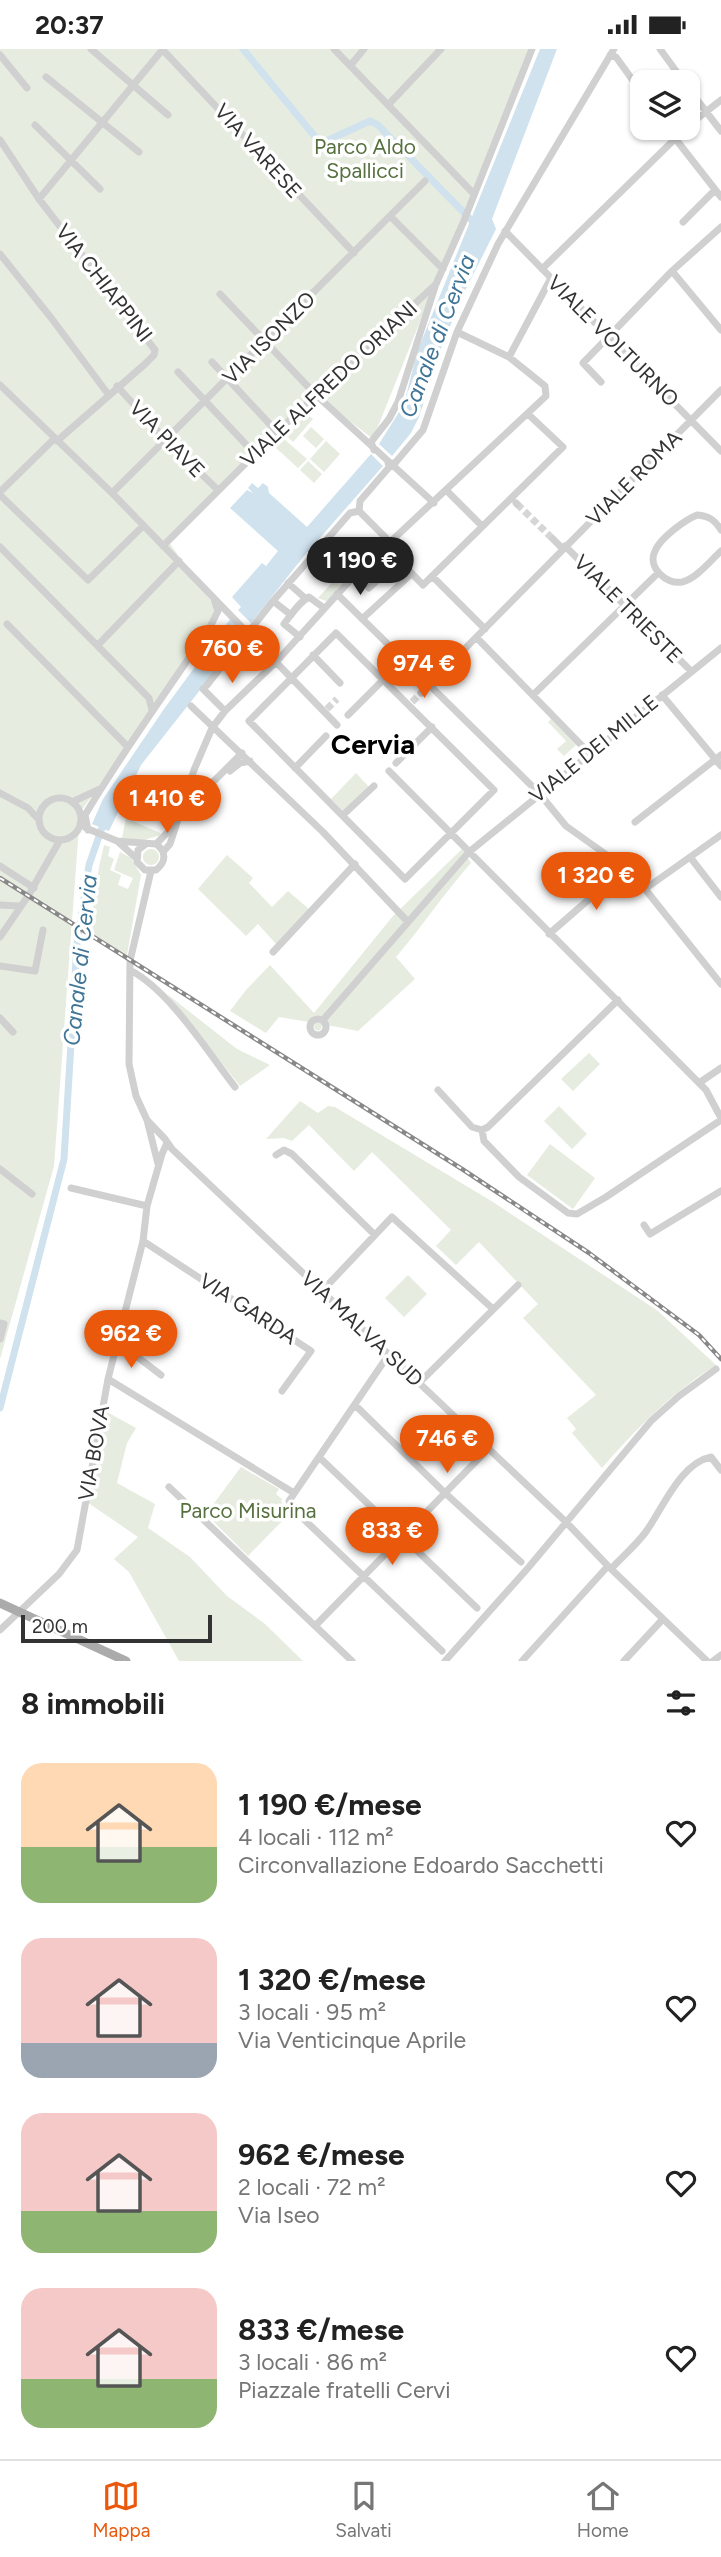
<!DOCTYPE html>
<html lang="it">
<head>
<meta charset="utf-8">
<style>
  body { margin:0; font-family:Figtree,sans-serif; background:#f2f2f2; color:#222; height:100vh; display:flex; flex-direction:column; font-size:26px; white-space:nowrap }
  * { box-sizing:border-box; margin:0 }
  p { font-size:23px; color:#767676 }
  .icon { flex:none; width:38px; height:38px; fill:none; stroke:currentColor; stroke-width:2; stroke-linecap:round; stroke-linejoin:round }
  .map { position:relative; height:1612px; overflow:hidden }
  .sheet { display:flex; flex-direction:column; background:#fff; flex:1 }
  .sheet>* { flex:none }
  .fabs { position:absolute; left:630px; top:21px; display:grid; gap:14px }
  .fabs a { display:grid; place-items:center; width:70px; height:70px; border-radius:14px; background:#fff; box-shadow:0 2px 5px #0004; font-size:35px }
  .scale { position:absolute; left:21px; bottom:18px; width:191px; box-sizing:border-box; padding-left:7px; border:4px solid #333; border-top:0; font-size:19px; line-height:24px; white-space:nowrap; color:#333; -webkit-text-stroke:5px #fff; paint-order:stroke }
  .price { position:absolute; translate:-50% -60px; padding:0 16px; border-radius:24px; background:#ea580c; color:#fff; font-size:23px; line-height:46px; filter:drop-shadow(0 2px 4px #0008) }
  .price::after { content:''; position:absolute; left:50%; top:42px; width:21px; height:16px; margin-left:-10px; background:inherit; clip-path:polygon(0 0,100% 0,50% 100%) }
  .price.selected { background:#222; color:#fff }
  ul { padding:0; list-style:none }
  li { display:flex; align-items:center; gap:21px; height:175px; padding:0 21px }
  li span { display:grid; place-items:center; flex:none; width:196px; height:140px; border-radius:21px; color:#555 }
  li>.icon { margin-inline-start:auto }
  span .icon { width:84px; height:84px; fill:#fffc; stroke-width:1 }
  li b { font-size:30px }
  h2 { display:flex; justify-content:space-between; align-items:center; height:84px; padding:0 21px; font-size:30px }
  .status { display:flex; justify-content:space-between; align-items:center; height:49px; padding:0 35px; background:#fff; direction:ltr }
  .status svg { height:19px; fill:currentColor }
  .tabs { display:flex; justify-content:space-around; align-items:center; height:98px; border-top:2px solid #e0e0e0; background:#fff; font-size:19px; color:#767676 }
  .tabs a { display:grid; justify-items:center; gap:4px }
  .tabs .selected { color:#ea580c }
  .map>svg:first-child { display:block }
</style>
</head>
<body>
<div class="status"><b>20:37</b><svg viewBox="0 0 49 12"><path d="M0 12V9h3v3zM5 12V6h3v6zM10 12V3h3v9zM15 12V0h3v12zM26 1h20v11H26zM47 4h2v5h-2z"/></svg></div>
<div class="map">
<svg width="721" height="1612" viewBox="0 0 721 1612">
  <rect width="100%" height="100%" fill="#fff"/>
  <path fill="#e6ecdf" d="M0 0H529L373 390 316 346 168 492 218 562 80 764 54 1117 0 1310Z
    M307 365 313 370 293 393 287 387Z
    M311 378 324 390 316 399 303 387Z
    M284 390 307 410 298 419 276 399Z
    M326 392 340 405 324 423 310 410Z
    M308 412 322 425 314 434 300 421Z
    M352 512 358 517 329 550 326 552 318 549Z
    M551 670 576 696 564 707 557 700 566 692 548 673Z
    M356 724 369 738 344 763 331 750Z
    M126 769 160 784 161 786 144 791 122 789Z
    M104 796 110 798 108 807 114 810 110 821 121 826 118 836 128 840 133 829 114 821 120 803 131 809 141 826 127 906 90 883 99 818Z
    M143 808a8 8 0 1 1 16 0a8 8 0 1 1-16 0Z
    M462 800 471 814C444 844 422 878 396 908L415 930 358 982 322 975 321 980 318 982 314 979 315 974 279 968 266 984 230 962 246 941 270 916 314 964 393 867Z
    M227 806 253 829 249 834 272 858 288 842 310 861 277 896 258 875 246 887 198 840Z
    M167 945 237 1000 270 1016 240 1037Z
    M589 1004 600 1015 573 1042 561 1030Z
    M300 1052 318 1064 328 1057 335 1058 493 1153 658 1262 716 1316C671 1344 636 1380 602 1419L572 1384 576 1380 567 1369 596 1346 523 1269 538 1255 479 1193 456 1216 436 1197 451 1181 372 1103 354 1122 309 1076 292 1092 284 1089 266 1090Z
    M559 1057 587 1085 572 1100 544 1072Z
    M550 1095 595 1129 573 1160 527 1126Z
    M408 1226 427 1245 404 1268 385 1249Z
    M107 1363 136 1379 127 1394 117 1434 155 1455 148 1479 190 1508 227 1547 265 1575 303 1612H179L129 1523 114 1510 138 1488 87 1453Z
    M241 1418 279 1440 276 1445 282 1450 281 1452 289 1465 248 1507 206 1465Z"/>
  <path fill="#cfe2ee" d="M540 0H557L492 170 496 180 462 248 440 302 419 368 411 384 392 407 379 395 404 355 417 303Z
    M371 405 383 417 304 507 251 574 238 561 241 558 232 548 262 514 266 517 278 502 230 459 247 441 253 444 248 439 252 434 258 439 263 434 268 438 269 444 307 478Z
    M231 569 245 584 141 716 109 782 92 775 103 750 164 660Z"/>
  <g fill="none" stroke-linecap="round" stroke-linejoin="round">
    <path stroke="#cfe2ee" stroke-width="7" d="M243 0 316 89 324 93 370 72 378 76 477 177
      M0 1359 64 1110 77 895 89 816 105 770"/>
    <path stroke="#d6d6d6" stroke-width="7" stroke-dasharray="7 3.5" stroke-linecap="butt" d="M517 455 553 490
      M412 653 421 644
      M327 660 337 650"/>
    <path stroke="#d0d0d0" stroke-width="7" d="M91 0 168 66
      M162 0 354 204
      M334 0 474 145
      M660 0 684 33
      M0 6 27 39
      M610 6 616 8 642 44
      M350 17 364 0
      M46 28 139 103
      M688 39 721 82
      M388 56 441 0
      M35 76 100 140
      M688 77 721 51
      M667 79 721 148
      M0 91 39 150 155 301 154 306 145 315 57 392
      M39 150 163 0
      M390 167 443 220
      M683 173 715 141
      M505 182 721 402
      M0 205 52 270 108 345
      M542 220 686 79
      M672 222 721 281
      M220 245 316 346 434 454
      M509 308 551 229
      M212 313 277 383
      M178 323 255 405
      M601 333 583 314 672 222 721 178
      M0 336 112 444 337 676
      M117 337 165 390 218 441
      M374 401 371 393 389 370 398 353 435 238
      M388 414H395L423 381 457 283 498 195 614 0
      M447 442 482 477
      M0 443 54 390
      M112 444 425 132
      M0 446 88 531 143 477
      M516 454 517 455
      M359 462 360 452 391 416
      M359 462 391 494
      M721 481C715 471 709 467 697 466 685 471 660 489 655 502 647 518 666 536 682 533 696 530 711 511 721 502
      M553 490 563 500
      M163 497 277 383 436 235 463 174 532 0
      M565 497 691 622
      M0 498 149 649 152 661
      M386 498 423 536 563 398 528 365
      M432 527 485 580
      M288 534 305 549
      M369 539 398 512
      M337 545 539 744 566 777 625 819 645 840 721 935
      M273 552 291 566
      M362 570 409 527
      M7 575 127 697
      M336 584 494 741 405 830 249 672Z
      M300 588 284 575C291 566 299 553 309 548L324 559
      M477 589 589 704
      M98 596 179 512
      M313 606 340 634
      M207 636 273 552 350 464 359 462
      M203 640 225 662
      M421 644 721 341
      M533 646 658 524
      M662 646 721 717
      M191 657 323 783 408 873
      M348 666 384 630
      M396 714 432 678
      M295 719 326 687
      M230 722 240 714 250 712
      M389 722 706 1041 721 1069
      M187 739 194 736 209 737 242 704
      M0 744 28 759 38 770
      M39 770a21 21 0 1 1 42 0a21 21 0 1 1-42 0Z
      M72 753 100 740
      M343 766 374 737
      M635 773 721 706
      M86 779 117 792 156 795C167 803 166 813 156 821H145L137 813 138 801 146 795
      M88 781 85 766C124 700 169 640 211 576L218 562 214 550
      M117 792 136 809
      M156 795 171 780
      M163 803 170 795 194 721 212 679 225 662 276 613 355 526 546 347 545 337 509 308 457 283
      M690 808 721 848
      M0 817 34 839
      M151 822 130 912 129 1015 136 1047 147 1071 158 1115
      M645 840 721 786
      M0 856 19 857
      M549 885 625 819
      M0 888 28 847 60 791
      M273 903 355 815
      M0 917 35 922 43 881
      M130 921C170 942 207 1002 235 1038
      M0 969 13 983
      M310 978a8 8 0 1 1 16 0a8 8 0 1 1-16 0Z
      M323 971 469 803 721 599
      M699 1034 721 1019
      M438 1041 472 1078 482 1081 484 1092 519 1128 568 1164 577 1165 606 1148 721 1071
      M147 1071 165 1090 172 1100 566 1473 608 1517 707 1612
      M482 1081 488 1078 618 951
      M276 1106 284 1101 292 1105 375 1186
      M0 1120 32 1145
      M71 1139 147 1157
      M644 1176 650 1185 721 1142
      M143 1192 311 1302 282 1342
      M322 1242 392 1168 493 1260
      M0 1274 4 1275 0 1290
      M118 1293 161 1326
      M389 1305 289 1452 291 1458 442 1602
      M108 1330 294 1444
      M419 1334 518 1236
      M355 1356 445 1444 521 1513
      M319 1408 477 1559
      M169 1438 352 1612
      M611 1520C622 1508 635 1497 645 1484 662 1461 680 1414 711 1408L721 1421
      M315 1577 489 1399
      M0 1581 59 1525 77 1501 108 1330 143 1192 147 1157 162 1105 167 1094
      M445 1612 528 1519 651 1372 679 1347 716 1320
      M522 1612 608 1517
      M624 1612 663 1570
      M713 1612 721 1606"/>
    <path stroke="#ababab" stroke-width="9" d="M0 1554 126 1612"/>
    <defs>
      <path id="rail" d="M0 829 462 1120 589 1204 699 1286 721 1310"/>
    </defs>
    <use href="#rail" stroke="#888" stroke-width="4.5"/>
    <use href="#rail" stroke="#fff" stroke-width="2" stroke-dasharray="5" stroke-linecap="butt"/>
  </g>
  <g text-anchor="middle" stroke-width="7" stroke-linejoin="round" paint-order="stroke">
    <g font-size="21" fill="#56703f" stroke="#fff">
      <text x="365" y="105">Parco Aldo<tspan x="365" dy="24">Spallicci</tspan></text>
      <text x="248" y="1469">Parco Misurina</text>
    </g>
    <g font-size="21" fill="#333" stroke="#fff">
      <text transform="translate(258 102) rotate(48)" y="7">VIA VARESE</text>
      <text transform="translate(104 234) rotate(52)" y="7">VIA CHIAPPINI</text>
      <text transform="translate(269 289) rotate(-45)" y="7">VIA ISONZO</text>
      <text transform="translate(613 292) rotate(45)" y="7">VIALE VOLTURNO</text>
      <text transform="translate(329 335) rotate(-43)" y="7">VIALE ALFREDO ORIANI</text>
      <text transform="translate(167 390) rotate(46)" y="7">VIA PIAVE</text>
      <text transform="translate(634 429) rotate(-45)" y="7">VIALE ROMA</text>
      <text transform="translate(628 560) rotate(45)" y="7">VIALE TRIESTE</text>
      <text transform="translate(594 700) rotate(-39)" y="7">VIALE DEI MILLE</text>
      <text transform="translate(248 1260) rotate(33)" y="7">VIA GARDA</text>
      <text transform="translate(362 1280) rotate(43)" y="7">VIA MALVA SUD</text>
      <text transform="translate(94 1404) rotate(-80)" y="7">VIA BOVA</text>
    </g>
    <g font-size="23" font-style="italic" fill="#3f7597" stroke="#fff">
      <text transform="translate(437 287) rotate(-69)" y="8">Canale di Cervia</text>
      <text transform="translate(80 911) rotate(-84)" y="8">Canale di Cervia</text>
    </g>
    <g font-size="28" font-weight="bold" fill="#000" stroke="#fff">
      <text x="373" y="705">Cervia</text>
    </g>
  </g>
</svg>
<div class="fabs">
<a><svg class="icon" aria-label="layers" viewBox="0 0 24 24"><path d="M12 4l9 5-9 5-9-5zM3 14l9 5 9-5"/></svg></a>
</div>
<div class="scale">200 m</div>
<b class="price selected" style="left:360px;top:548px">1 190 €</b>
<b class="price" style="left:232px;top:636px">760 €</b>
<b class="price" style="left:424px;top:651px">974 €</b>
<b class="price" style="left:167px;top:786px">1 410 €</b>
<b class="price" style="left:596px;top:863px">1 320 €</b>
<b class="price" style="left:131px;top:1321px">962 €</b>
<b class="price" style="left:447px;top:1426px">746 €</b>
<b class="price" style="left:392px;top:1518px">833 €</b>
</div>
<section class="sheet">
<h2>8 immobili<svg class="icon" aria-label="filters" viewBox="0 0 24 24"><path d="M4 7h16M4 17h16"/><circle cx="9" cy="7" r="2"/><circle cx="15" cy="17" r="2"/></svg></h2>
<ul>
<li><span style="background:linear-gradient(#ffd9b3 60%,#8fb573 0)"><svg class="icon" aria-label="home" viewBox="0 0 24 24"><path d="M3 11l9-7 9 7M6 9v11h12V9"/></svg></span><div><b>1 190 €/mese</b><p>4 locali · 112 m²</p><p>Circonvallazione Edoardo Sacchetti</p></div><svg class="icon" aria-label="heart" viewBox="0 0 24 24"><path d="M12 20l-8-8c-3-5 5-10 8-4 3-6 11-1 8 4z"/></svg></li>
<li><span style="background:linear-gradient(#f6c9c9 75%,#9aa5b1 0)"><svg class="icon" aria-label="home" viewBox="0 0 24 24"><path d="M3 11l9-7 9 7M6 9v11h12V9"/></svg></span><div><b>1 320 €/mese</b><p>3 locali · 95 m²</p><p>Via Venticinque Aprile</p></div><svg class="icon" aria-label="heart" viewBox="0 0 24 24"><path d="M12 20l-8-8c-3-5 5-10 8-4 3-6 11-1 8 4z"/></svg></li>
<li><span style="background:linear-gradient(#f6c9c9 70%,#8fb573 0)"><svg class="icon" aria-label="home" viewBox="0 0 24 24"><path d="M3 11l9-7 9 7M6 9v11h12V9"/></svg></span><div><b>962 €/mese</b><p>2 locali · 72 m²</p><p>Via Iseo</p></div><svg class="icon" aria-label="heart" viewBox="0 0 24 24"><path d="M12 20l-8-8c-3-5 5-10 8-4 3-6 11-1 8 4z"/></svg></li>
<li><span style="background:linear-gradient(#f6c9c9 65%,#8fb573 0)"><svg class="icon" aria-label="home" viewBox="0 0 24 24"><path d="M3 11l9-7 9 7M6 9v11h12V9"/></svg></span><div><b>833 €/mese</b><p>3 locali · 86 m²</p><p>Piazzale fratelli Cervi</p></div><svg class="icon" aria-label="heart" viewBox="0 0 24 24"><path d="M12 20l-8-8c-3-5 5-10 8-4 3-6 11-1 8 4z"/></svg></li>
</ul>
</section>
<nav class="tabs">
<a class="selected"><svg class="icon" aria-label="map" viewBox="0 0 24 24"><path d="M3 6l6-2 6 2 6-2v14l-6 2-6-2-6 2zM9 4v14M15 6v14"/></svg>Mappa</a>
<a><svg class="icon" aria-label="saved" viewBox="0 0 24 24"><path d="M7 4h10v16l-5-4-5 4z"/></svg>Salvati</a>
<a><svg class="icon" aria-label="home" viewBox="0 0 24 24"><path d="M3 11l9-7 9 7M6 9v11h12V9"/></svg>Home</a>
</nav>
</body>
</html>
